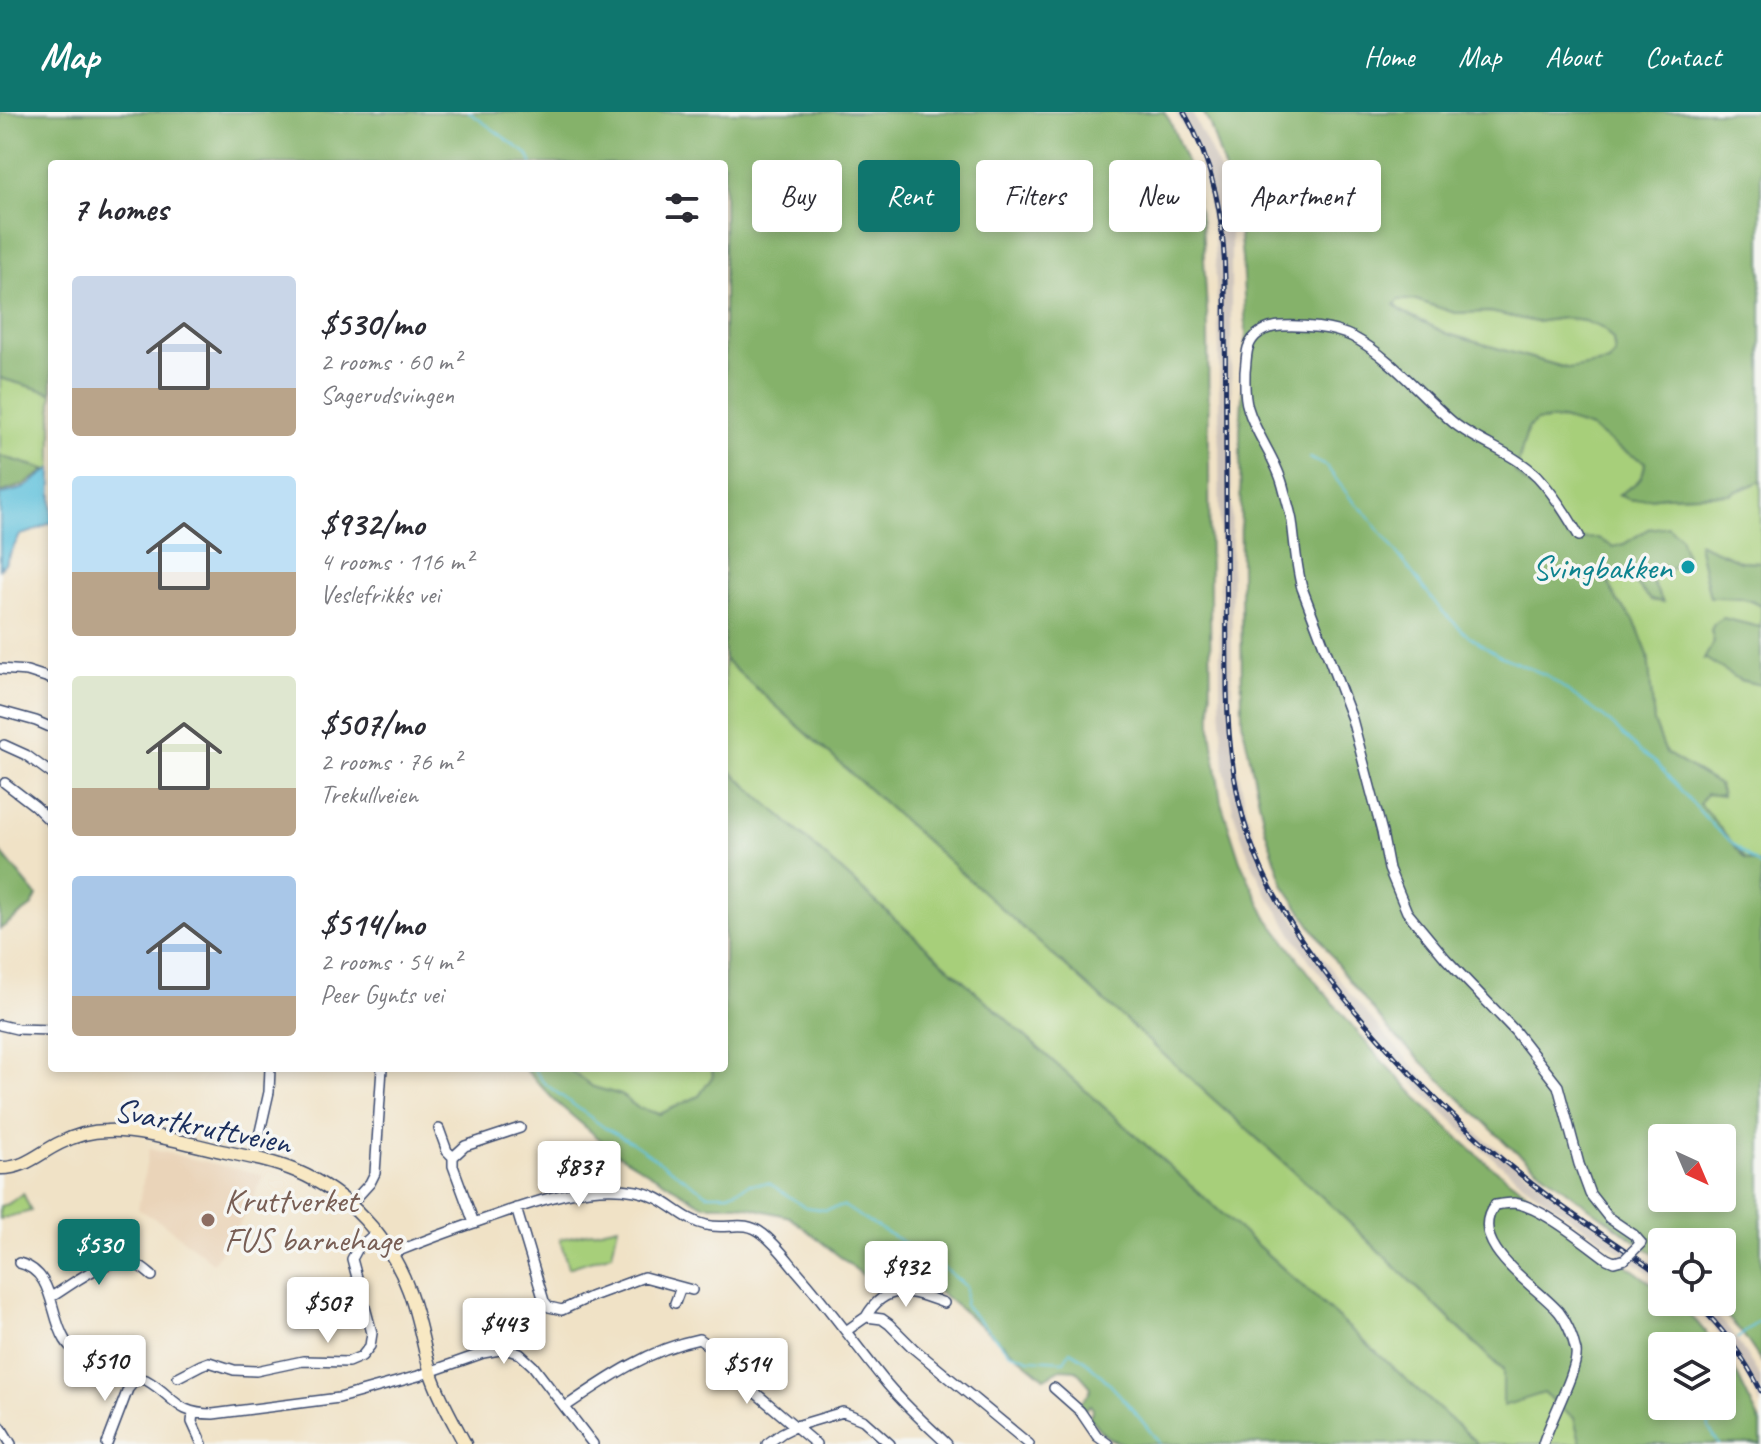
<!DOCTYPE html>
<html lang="en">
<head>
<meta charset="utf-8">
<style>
  body { margin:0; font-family:Caveat,sans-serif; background:#f7f7f7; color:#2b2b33; height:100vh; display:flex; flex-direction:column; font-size:30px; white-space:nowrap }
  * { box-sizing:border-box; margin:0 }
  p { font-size:26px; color:#7c7c81 }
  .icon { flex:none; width:44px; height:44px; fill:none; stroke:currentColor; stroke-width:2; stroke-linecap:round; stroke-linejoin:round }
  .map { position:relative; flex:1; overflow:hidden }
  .drawer { position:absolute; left:48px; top:48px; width:680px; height:912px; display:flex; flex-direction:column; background:#fff; border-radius:8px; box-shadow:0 4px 12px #0003 }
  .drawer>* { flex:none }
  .banner { position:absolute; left:752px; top:48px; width:760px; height:72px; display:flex; gap:16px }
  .needle { width:52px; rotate:136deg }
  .tools { position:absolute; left:1648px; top:1012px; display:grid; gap:16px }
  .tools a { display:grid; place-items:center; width:88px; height:88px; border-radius:8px; background:#fff; box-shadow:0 4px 12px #0003; font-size:40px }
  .price { position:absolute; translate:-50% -68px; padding:0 18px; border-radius:8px; background:#fff; color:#222; font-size:26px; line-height:52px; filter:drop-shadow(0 2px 4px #0008) }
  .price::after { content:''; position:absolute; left:50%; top:48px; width:24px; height:18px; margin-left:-12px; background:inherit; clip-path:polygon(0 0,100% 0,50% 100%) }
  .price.selected { background:#0f766e; color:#fff }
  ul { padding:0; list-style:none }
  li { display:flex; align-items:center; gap:24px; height:200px; padding:0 24px }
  li span { display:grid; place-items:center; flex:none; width:224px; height:160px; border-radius:8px; color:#555 }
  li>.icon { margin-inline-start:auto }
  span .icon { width:96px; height:96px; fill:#fffc; stroke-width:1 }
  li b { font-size:34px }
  h2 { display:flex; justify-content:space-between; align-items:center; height:96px; padding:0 24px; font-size:34px }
  .pill { padding:0 28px; border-radius:8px; background:#fff; box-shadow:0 4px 12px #0003; font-size:28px; line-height:72px }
  .pill.selected { background:#0f766e; color:#fff }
  header { display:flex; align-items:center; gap:48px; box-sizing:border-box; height:112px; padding:0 40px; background:#0f766e; color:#fff }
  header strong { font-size:38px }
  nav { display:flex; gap:44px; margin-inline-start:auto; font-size:28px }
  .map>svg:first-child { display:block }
</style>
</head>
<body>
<header>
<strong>Map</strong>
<nav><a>Home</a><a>Map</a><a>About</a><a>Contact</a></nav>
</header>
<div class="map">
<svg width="1761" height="1332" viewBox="0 0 1761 1332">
  <rect width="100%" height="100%" fill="#f6f6f2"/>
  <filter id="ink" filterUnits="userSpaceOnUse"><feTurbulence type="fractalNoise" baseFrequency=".0125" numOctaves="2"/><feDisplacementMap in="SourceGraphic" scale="16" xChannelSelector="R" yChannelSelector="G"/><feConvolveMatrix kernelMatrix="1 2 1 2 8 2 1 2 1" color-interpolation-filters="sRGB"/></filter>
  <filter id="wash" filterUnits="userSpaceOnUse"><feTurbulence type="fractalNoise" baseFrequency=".006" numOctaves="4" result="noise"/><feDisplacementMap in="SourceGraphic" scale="32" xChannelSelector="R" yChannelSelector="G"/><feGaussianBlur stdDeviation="1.8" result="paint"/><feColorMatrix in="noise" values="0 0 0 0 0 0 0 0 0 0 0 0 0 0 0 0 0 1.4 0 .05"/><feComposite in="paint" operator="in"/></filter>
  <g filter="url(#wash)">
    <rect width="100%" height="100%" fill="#f0e2c6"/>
    <path fill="#ead4b9" d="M149 1037 264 1063 240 1111 213 1151 164 1112 138 1097Z"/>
    <path fill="#ccc2b9" d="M1175 0H1191L1194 5 1221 60 1229 99 1231 129 1232 621 1238 658 1247 700 1260 738 1275 774 1296 810 1348 879 1385 923 1453 997 1479 1022 1531 1064 1662 1158V1170L1524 1072 1473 1029 1415 972 1374 929 1309 848 1265 779 1248 742 1234 702 1224 656 1222 626 1220 588 1219 236 1214 125 1203 62 1195 36Z
      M1688 1190H1703L1732 1220 1761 1266V1294L1741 1253 1724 1228 1706 1207Z"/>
    <path fill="#a7cf7a" stroke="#617f6c" stroke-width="2" d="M1398 188H1416L1455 201 1490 200 1536 210 1563 206 1585 209 1604 217 1613 228 1615 242 1609 250 1570 257 1448 222 1403 200 1395 193Z
      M0 266 52 281V359L0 344Z
      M1562 307 1591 316 1620 337 1645 350C1644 370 1634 373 1618 383L1631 388 1666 384 1730 382 1761 369V450L1740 449 1698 432 1710 485C1729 485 1745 484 1761 494V514L1759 515 1723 506 1711 518 1714 530 1739 568 1761 573V752L1746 747 1700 692 1706 682 1719 673 1666 641 1654 610 1648 543 1634 508 1617 489 1608 469 1624 459 1651 488 1662 490 1649 464 1648 417 1624 432 1613 435 1570 428 1553 411 1551 396 1535 379 1515 362 1528 316 1536 309Z
      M724 547 1331 1093 1503 1259 1544 1281 1574 1306 1581 1332H1478L724 653Z
      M567 956H712L713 964 699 984 660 1002 638 996 621 983 593 975Z
      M23 1081 31 1099 0 1107V1094L8 1092Z
      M618 1114 612 1142 568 1156 560 1127Z"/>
    <path fill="#85b26a" stroke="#507064" stroke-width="2" fill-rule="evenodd" d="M0 0H1164L1170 9 1191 62 1202 112 1208 217 1211 618 1221 690 1240 749 1266 804 1318 873 1381 948 1443 1012 1489 1053 1658 1176 1662 1179V1190H1674L1696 1209 1717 1234H1662V1294H1722V1240L1731 1250 1761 1312V1332H1581L1574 1306 1544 1281 1503 1294V1258L1331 1093 724 547V52H52V281L0 266Z
      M1203 0H1761V369L1730 382 1666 384 1631 388 1618 383C1633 373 1644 370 1645 350L1620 337 1591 316 1562 307 1536 309 1528 316 1515 361 1535 379 1551 396 1553 411 1570 427 1598 426 1613 435 1624 432 1648 417 1668 414 1680 425 1686 444 1667 460 1649 464 1663 490 1651 488 1624 459 1608 470 1617 489 1634 508 1648 543 1654 610 1666 641 1719 673 1722 684 1706 682 1700 692 1745 747 1761 752V1249L1742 1221 1714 1190H1722V1130H1662V1148L1576 1086 1509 1034 1390 919 1344 862 1284 774 1265 717 1242 609 1240 319 1246 222 1242 147 1237 96 1210 13ZM1399 188H1416L1455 201 1490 200 1536 210 1563 206 1584 209 1604 217 1613 228 1615 242 1609 250 1569 257 1448 222 1403 200 1395 193ZM1662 1026H1722V1086H1662Z
      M0 344 47 358 23 373 0 381Z
      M1698 431 1740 449 1761 450V494C1745 484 1729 485 1710 485Z
      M1723 506 1759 515 1761 514V573L1740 568 1706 547H1704L1714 530 1711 518 1714 512Z
      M724 653 1478 1332H1125C1121 1330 1117 1330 1113 1328 1103 1325 1096 1312 1089 1305L1093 1297 1090 1293 1084 1298 1079 1292 1089 1281 1091 1275 1076 1258 1061 1257 1045 1266 927 1170 878 1175 790 1105 740 1093H703L616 1041 556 990 524 956H567L593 975 621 983 638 996 660 1002 699 984 713 964 712 956H724Z
      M0 739 37 784 32 794 0 817Z"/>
    <path fill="#5ec1dc" stroke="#3c789d" stroke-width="2" d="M52 356V410L31 420 20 423 5 451 0 457V383L24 376Z"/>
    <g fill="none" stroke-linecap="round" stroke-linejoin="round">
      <path stroke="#5ec1dc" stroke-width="2" d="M469 0 527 42 532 52
        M1310 346 1327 355 1351 387 1366 401 1440 497 1466 522 1498 543 1546 563 1605 606 1640 639 1655 650 1715 716 1761 755
        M533 956 544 971 605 1016 631 1030 707 1082H729L750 1072 769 1071 805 1095 825 1098 844 1094C884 1122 931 1141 966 1175L965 1194 1009 1240 1029 1247 1064 1249 1070 1239C1096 1251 1142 1308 1160 1332
        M1738 1226 1761 1207
        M1707 1294 1709 1317 1719 1332"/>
    </g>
  </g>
  <g filter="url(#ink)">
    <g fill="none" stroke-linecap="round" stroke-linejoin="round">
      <defs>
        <path id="street" d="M1579 424C1567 403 1554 382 1537 364 1514 341 1481 332 1455 312 1421 284 1392 246 1353 225 1333 215 1303 213 1281 214 1267 215 1253 221 1248 236 1246 243 1246 252 1245 260 1245 272 1244 285 1248 296 1256 324 1276 346 1283 374 1286 386 1290 398 1292 409 1295 432 1296 454 1302 476L1352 607 1382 720 1389 757 1407 800 1446 847 1515 919 1558 974 1579 1052 1590 1082 1609 1106 1634 1123 1641 1131 1633 1139
          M0 557 27 559 52 567
          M0 599 36 609 52 616
          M4 633 26 643 52 662
          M5 671 35 694 52 711
          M0 913 17 917 52 918
          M439 1017 447 1039 453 1045V1054L474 1111
          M453 1045 465 1034 520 1016
          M254 1046 269 980 270 956
          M350 1093 370 1071 375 1061 382 956
          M516 1096 544 1189 549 1195 562 1198 590 1185 644 1165 692 1178
          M391 1142C423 1129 456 1117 488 1106 534 1090 586 1070 636 1079 666 1084 680 1107 706 1113 728 1119 743 1106 763 1122 776 1132 786 1146 796 1158 827 1193 854 1231 883 1267 902 1291 925 1311 947 1332
          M19 1151C55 1160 49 1202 65 1228 80 1252 112 1254 133 1271
          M51 1185C74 1172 108 1140 137 1153 143 1156 147 1160 152 1164
          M675 1191 681 1175
          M866 1205C886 1169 912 1179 944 1191
          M846 1219 866 1205 882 1207 889 1212 913 1236 1029 1332
          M178 1265 201 1253 209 1250 234 1258 256 1259 303 1249 348 1250 362 1244 370 1234 372 1221 352 1147 358 1136 377 1120
          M133 1271 139 1267 146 1268C175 1284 174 1302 213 1302L339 1286 418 1264 483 1241 505 1237 520 1242 533 1254 593 1332
          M1054 1276 1080 1299 1097 1324 1108 1332
          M565 1295C606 1267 649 1237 699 1227L714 1238 738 1266 816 1332
          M193 1301 192 1310 202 1332
          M0 1314 11 1332
          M107 1332 128 1277 133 1271
          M767 1332 782 1321 796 1314 843 1300 863 1308 890 1332
          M1543 1332C1549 1311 1579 1256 1576 1239 1573 1226 1567 1210 1559 1200 1537 1174 1464 1132 1495 1093 1502 1092 1508 1091 1514 1091 1542 1095 1585 1131 1607 1147L1614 1150 1625 1147"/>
        <path id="secondary" d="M0 1056C25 1057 39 1041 60 1031 74 1024 91 1019 107 1019 141 1017 192 1033 226 1040 250 1045 274 1050 296 1059 348 1081 390 1126 409 1179 419 1206 423 1234 431 1261 439 1286 453 1309 465 1332"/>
      </defs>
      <use href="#street" stroke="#3b4a6e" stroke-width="12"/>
      <use href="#secondary" stroke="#3b4a6e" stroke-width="15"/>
      <use href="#street" stroke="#fff" stroke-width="9"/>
      <use href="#secondary" stroke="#f8e8c3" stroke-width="12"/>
      <defs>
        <path id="rail" d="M1184 0C1214 52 1224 107 1225 167L1227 578C1228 629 1233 679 1250 728 1270 785 1305 837 1343 884 1404 960 1474 1029 1552 1087 1588 1114 1626 1138 1662 1164
          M1695 1190C1722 1215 1744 1245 1761 1279"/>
      </defs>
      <use href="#rail" stroke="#1b2f5e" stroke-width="5"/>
      <use href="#rail" stroke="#f6f6f2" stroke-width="2" stroke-dasharray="6" stroke-linecap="butt"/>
      <defs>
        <path id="street-bridge" d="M1625 1147 1633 1139"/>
      </defs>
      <use href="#street-bridge" stroke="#3b4a6e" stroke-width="12" stroke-linecap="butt"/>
      <use href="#street-bridge" stroke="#fff" stroke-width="9"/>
    </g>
  </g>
  <circle fill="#0f9aa8" stroke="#f6f6f2" stroke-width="3" cx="1688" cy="455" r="8"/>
  <circle fill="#8d6e63" stroke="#f6f6f2" stroke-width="3" cx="208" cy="1108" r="8"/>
  <g text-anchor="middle" stroke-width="7" stroke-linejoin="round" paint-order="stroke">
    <g font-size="34" fill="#0d838f" stroke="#f6f6f2" text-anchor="end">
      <text x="1672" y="467">Svingbakken</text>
    </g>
    <g font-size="34" fill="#1b2f5e" stroke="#f6f6f2">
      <text transform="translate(203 1013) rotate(11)" y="12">Svartkruttveien</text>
    </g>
    <g font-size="34" fill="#785e54" stroke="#f6f6f2" text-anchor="start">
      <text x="224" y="1100">Kruttverket<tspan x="224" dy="39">FUS barnehage</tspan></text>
    </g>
  </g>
</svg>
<div class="tools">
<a><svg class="needle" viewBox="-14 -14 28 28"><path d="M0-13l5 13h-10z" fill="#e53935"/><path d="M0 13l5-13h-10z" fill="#7c7c81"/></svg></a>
<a><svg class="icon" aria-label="locate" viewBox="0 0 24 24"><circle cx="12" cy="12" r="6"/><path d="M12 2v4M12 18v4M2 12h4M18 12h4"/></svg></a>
<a><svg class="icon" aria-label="layers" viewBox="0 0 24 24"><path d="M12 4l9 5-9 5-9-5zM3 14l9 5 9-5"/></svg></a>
</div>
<b class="price" style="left:579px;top:1097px">$837</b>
<b class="price selected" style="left:99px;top:1175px">$530</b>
<b class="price" style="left:906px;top:1197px">$932</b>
<b class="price" style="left:328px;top:1233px">$507</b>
<b class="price" style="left:504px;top:1254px">$443</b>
<b class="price" style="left:105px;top:1291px">$510</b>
<b class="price" style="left:747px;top:1294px">$514</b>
<div class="banner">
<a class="pill">Buy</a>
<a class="pill selected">Rent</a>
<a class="pill">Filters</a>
<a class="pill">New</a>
<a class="pill">Apartment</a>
</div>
<section class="drawer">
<h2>7 homes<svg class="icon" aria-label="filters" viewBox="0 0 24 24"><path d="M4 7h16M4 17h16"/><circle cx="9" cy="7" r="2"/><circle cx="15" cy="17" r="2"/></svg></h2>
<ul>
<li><span style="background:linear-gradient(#c9d6e8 70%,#b9a48a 0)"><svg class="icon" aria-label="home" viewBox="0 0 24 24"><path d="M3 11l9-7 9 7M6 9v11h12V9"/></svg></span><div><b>$530/mo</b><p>2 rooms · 60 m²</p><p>Sagerudsvingen</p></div></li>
<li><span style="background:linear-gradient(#bfe0f5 60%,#b9a48a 0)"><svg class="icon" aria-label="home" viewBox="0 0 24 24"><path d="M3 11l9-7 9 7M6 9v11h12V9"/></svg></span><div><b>$932/mo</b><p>4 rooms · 116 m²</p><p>Veslefrikks vei</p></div></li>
<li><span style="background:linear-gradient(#dfe7d0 70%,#b9a48a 0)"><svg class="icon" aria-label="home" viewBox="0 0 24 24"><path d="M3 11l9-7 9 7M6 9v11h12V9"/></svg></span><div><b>$507/mo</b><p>2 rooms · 76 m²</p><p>Trekullveien</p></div></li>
<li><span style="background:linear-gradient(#a9c7e8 75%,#b9a48a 0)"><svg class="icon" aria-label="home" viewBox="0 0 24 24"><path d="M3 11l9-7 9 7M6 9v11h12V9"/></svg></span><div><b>$514/mo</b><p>2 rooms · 54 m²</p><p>Peer Gynts vei</p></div></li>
</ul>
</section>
</div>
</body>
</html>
